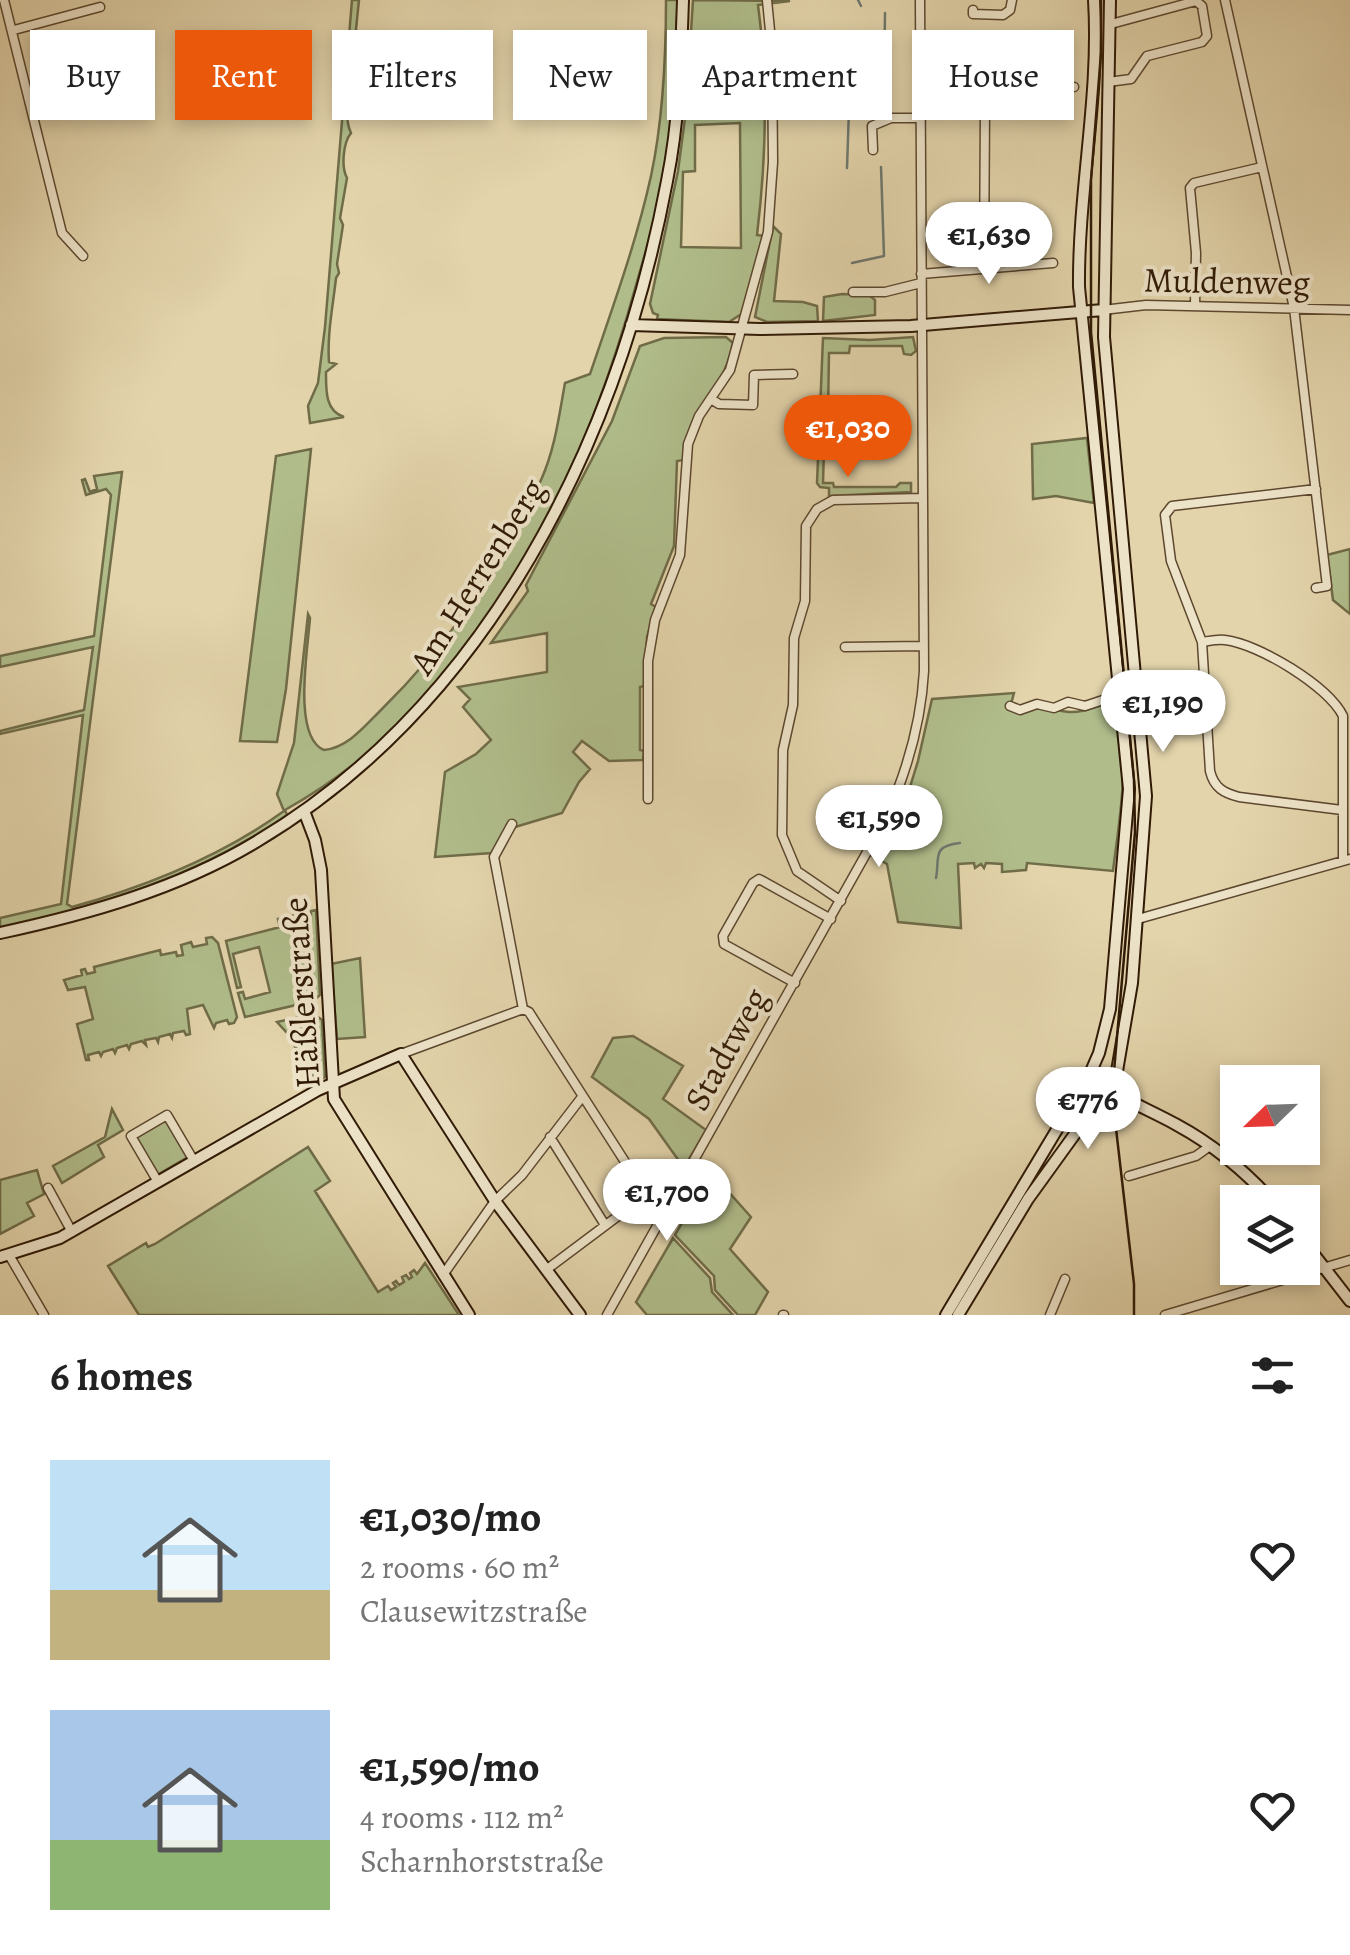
<!DOCTYPE html>
<html lang="en">
<head>
<meta charset="utf-8">
<style>
  body { margin:0; font-family:Alegreya,serif; background:#f6f6f6; color:#222; height:100vh; display:flex; flex-direction:column; font-size:38px; white-space:nowrap }
  * { box-sizing:border-box; margin:0 }
  p { font-size:32px; color:#767676 }
  .icon { flex:none; width:55px; height:55px; fill:none; stroke:currentColor; stroke-width:2; stroke-linecap:round; stroke-linejoin:round }
  .map { position:relative; height:1315px; overflow:hidden }
  .side { display:flex; flex-direction:column; background:#fff; flex:1 }
  .side>* { flex:none }
  .guide { position:absolute; left:30px; top:30px; width:1290px; height:90px; display:flex; gap:20px }
  .needle { width:65px; rotate:247deg }
  .buttons { position:absolute; left:1220px; top:1065px; display:grid; gap:20px }
  .buttons a { display:grid; place-items:center; width:100px; height:100px; border-radius:0px; background:#fff; box-shadow:0 5px 15px #0003; font-size:50px }
  .price { position:absolute; translate:-50% -85px; padding:0 22px; border-radius:35px; background:#fff; color:#222; font-size:32px; line-height:65px; filter:drop-shadow(0 2px 5px #0008) }
  .price::after { content:''; position:absolute; left:50%; top:60px; width:30px; height:22px; margin-left:-15px; background:inherit; clip-path:polygon(0 0,100% 0,50% 100%) }
  .price.active { background:#ea580c; color:#fff }
  ul { padding:0; list-style:none }
  li { display:flex; align-items:center; gap:30px; height:250px; padding:0 50px }
  li span { display:grid; place-items:center; flex:none; width:280px; height:200px; border-radius:0px; color:#555 }
  li>.icon { margin-inline-start:auto }
  span .icon { width:120px; height:120px; fill:#fffc; stroke-width:1 }
  li b { font-size:42px }
  h2 { display:flex; justify-content:space-between; align-items:center; height:120px; padding:0 50px; font-size:42px }
  .pill { padding:0 35px; border-radius:0px; background:#fff; box-shadow:0 5px 15px #0003; font-size:35px; line-height:90px }
  .pill.active { background:#ea580c; color:#fff }
  .map>svg:first-child { display:block }
</style>
</head>
<body>
<div class="map">
<svg width="1350" height="1315" viewBox="0 0 1350 1315">
  <rect width="100%" height="100%" fill="#e3d4ab"/>
  <filter id="stains"><feTurbulence type="fractalNoise" baseFrequency=".002" numOctaves="4"/><feColorMatrix values="0 0 0 0 .2 0 0 0 0 .09 0 0 0 0 .02 0 0 0 .5 -.17"/></filter>
  <radialGradient id="worn" r=".72"><stop offset=".6" stop-color="#630" stop-opacity="0"/><stop offset="1" stop-color="#630" stop-opacity=".3"/></radialGradient>
  <path fill="#b0bd8b" stroke="#706c48" stroke-width="2.5" fill-rule="evenodd" d="M352 0H359L352 69 353 77 359 78C349 93 343 116 351 133 343 143 341 167 347 178L340 218 343 225 337 264 339 273 336 278C333 306 327 334 329 362L336 364 326 372C326 390 325 411 344 417L310 423 308 406 318 383 325 327Z
    M666 0H678C675 53 675 107 666 160 660 202 648 244 636 285 581 486 475 704 285 810L287 815C200 875 103 905 0 928V918L61 904 83 715 0 734V731L84 710 93 647 0 667V656L94 636 111 495 106 489 86 495 82 480 85 479 90 492 97 489 94 476 122 472 67 904 72 907C148 886 220 857 284 811L277 794 294 743 308 614 310 618C308 648 292 737 324 750 347 748 364 727 380 711 446 646 504 566 541 480 555 449 559 416 565 383L590 374C612 309 636 244 651 176 663 120 666 57 666 0Z
    M693 0 790 1 758 5C768 79 766 161 757 235L764 236 743 313 729 322 657 319 658 315 653 313 650 304 678 171 686 111ZM740 123 741 248 681 247 683 172 695 171V125Z
    M773 226 781 234 774 301 803 302 817 306 818 321 767 322 755 317Z
    M842 294 869 295 875 300V315L823 321 824 297Z
    M913 337 916 351 911 355 904 354 902 346H850L849 353H829L828 414 825 415 823 483H833L834 487H896L900 483H911V492L829 496V488L820 487 817 483 823 338 870 340Z
    M664 338 726 337 733 343C725 389 690 408 684 460L677 461 674 546 651 604 656 607 647 637 644 686 640 687V750L644 751 643 760 609 761 582 741 573 752 590 769 579 782 562 813 505 830 492 853 435 857 445 772 476 754 491 740 463 707 470 699 458 687 547 672V633L491 643 528 591 526 585 612 421 640 346Z
    M1087 438 1094 503 1056 496 1033 499 1032 444Z
    M311 449 286 689 277 742 240 741 276 456Z
    M1350 549V614L1333 600 1327 555Z
    M1014 693 1010 708 1021 714C1043 703 1046 710 1069 712 1083 713 1093 707 1107 703 1110 710 1114 718 1117 725 1130 768 1118 828 1113 871L1027 863 1026 870 1002 872V864L986 863 984 868 981 864 975 868 974 863 958 864 961 928 898 922 887 864 871 855 899 801 905 803 918 761 932 699Z
    M316 910 320 995 313 1001 245 1017 238 993 243 992 245 999 270 992 259 947 233 954 241 987 237 988 226 941 280 927 278 919 305 913 307 920H311V911Z
    M212 937 218 943 237 1017 234 1023 229 1024 227 1020 216 1023 214 1028 203 1005 187 1009 190 1034 186 1035 184 1031 173 1033 172 1038 170 1034 159 1037 158 1042 156 1038 145 1040 146 1045 142 1041 131 1044 129 1049 127 1045 117 1048 115 1053 113 1049 103 1052 101 1056 99 1052 88 1055 89 1060H86L77 1024 93 1019 85 987 68 990 64 980 82 975 81 970 85 969 87 974 95 972 94 967 160 950 161 955 176 952 177 956 183 955 181 945 191 942 193 947 207 944 206 938Z
    M360 958 365 1037 337 1039 331 964Z
    M314 1014 322 1020 325 1077 316 1082 287 1033 277 1022Z
    M633 1036 683 1066 663 1099 706 1130 684 1168 649 1119 592 1077 613 1038Z
    M112 1109 123 1130 98 1145 104 1157 62 1183 53 1166 105 1137Z
    M166 1120 188 1157 157 1175 135 1138Z
    M308 1147 330 1181 315 1191 378 1292 388 1286 391 1290 396 1287 393 1283 396 1281 399 1285 404 1282 402 1277 406 1275 409 1279 412 1277 410 1273 414 1270 417 1274 425 1263 459 1315H139L108 1266 146 1243 148 1247 155 1244Z
    M702 1162 751 1217 730 1249 768 1292 755 1315H738L715 1290 714 1276 675 1235 691 1207 681 1197Z
    M37 1170 44 1194 27 1203 34 1216 0 1234V1180Z
    M673 1238 710 1278 712 1292 733 1315H647L636 1302Z"/>
  <g fill="none" stroke-linecap="round" stroke-linejoin="round">
    <path stroke="#6e786e" stroke-width="2.5" d="M858 0 861 6
      M885 13 884 87 887 95
      M847 168 849 109 861 96 880 93
      M852 263 884 256 881 167
      M936 878C940 858 931 846 960 843"/>
    <defs>
      <path id="street" d="M4 0 62 233 83 256
        M1225 0 1294 308 1327 586 1316 588
        M973 10V14L1003 15 1010 10 1012 0
        M14 30 100 7
        M1108 82 1131 79 1147 56 1202 42 1207 36 1202 6 1196 1 1111 24
        M1050 86 1074 87
        M873 150 872 126 891 118H921
        M984 269 985 106 995 96 1050 91 1052 57
        M921 274 1053 263
        M853 292H885L921 283
        M1195 305 1196 253 1190 188 1194 183 1262 167
        M1103 310 1146 305 1350 310
        M711 399 719 404 753 405 754 375 793 374
        M1316 489 1172 506 1165 515 1171 561 1202 642 1210 771C1214 788 1224 793 1239 797L1342 810
        M1202 642C1209 641 1218 639 1225 640 1259 644 1328 686 1343 716V861
        M845 647 923 646
        M1010 706 1020 710 1037 704 1054 708 1068 702 1085 706 1103 700 1110 706 1119 721
        M648 799V661L655 620 680 555 688 444 699 416 730 370 768 232 773 162 772 51 767 0
        M512 824 494 857 523 1009 529 1012 661 1218
        M841 901 797 871 782 835 783 750 793 705 794 638 805 601 806 526 817 509 833 500 922 498
        M1138 919 1350 859
        M795 983 724 944 723 936 753 883 759 879 831 919
        M401 1054 523 1009
        M550 1137 605 1225
        M1129 1176 1196 1156 1210 1146
        M158 1182 131 1136 167 1115 194 1161
        M48 1188 72 1232
        M9 1255 44 1315
        M546 1270 646 1195
        M443 1275 495 1201 522 1175 582 1097
        M607 1315 885 820C907 772 921 724 924 671L920 0
        M783 1315H784
        M1050 1315 1065 1279
        M1165 1315 1350 1260"/>
      <path id="secondary" d="M631 325 760 329 911 326 1103 310
        M304 811 315 840 321 870 334 1099 469 1315
        M0 933C88 914 178 889 256 842 489 703 618 441 667 181 679 122 681 60 683 0
        M1089 1076C1116 1097 1146 1108 1177 1125 1212 1144 1246 1172 1273 1202
        M1302 1239 1350 1301
        M0 1257 60 1238 318 1090 401 1054 495 1201 580 1315
        M946 1315 1089 1076 1099 1053 1110 1009 1129 789 1079 287C1078 191 1100 96 1094 0
        M958 1315 1028 1199 1116 1077 1132 983 1146 796 1104 337 1110 0"/>
    </defs>
    <use href="#street" stroke="#5d482f" stroke-width="11"/>
    <use href="#secondary" stroke="#301a06" stroke-width="14"/>
    <use href="#street" stroke="#ede3c8" stroke-width="8"/>
    <use href="#secondary" stroke="#ede3c8" stroke-width="10"/>
    <path stroke="#301a06" stroke-width="2.5" d="M1101 0V53L1091 180V332L1134 780 1135 832 1112 1094 1134 1284V1315"/>
  </g>
  <g text-anchor="middle" stroke-width="8" stroke-linejoin="round" paint-order="stroke">
    <g font-size="35" fill="#301a06" stroke="#ede3c8">
      <text transform="translate(1227 281) rotate(1)" y="12">Muldenweg</text>
      <text transform="translate(477 576) rotate(-58)" y="12">Am Herrenberg</text>
      <text transform="translate(301 993) rotate(-94)" y="12">Häßlerstraße</text>
      <text transform="translate(726 1049) rotate(-61)" y="12">Stadtweg</text>
    </g>
  </g>
  <rect width="100%" height="100%" filter="url(#stains)"/>
  <rect width="100%" height="100%" fill="url(#worn)"/>
</svg>
<div class="buttons">
<a><svg class="needle" viewBox="-14 -14 28 28"><path d="M0-13l5 13h-10z" fill="#e53935"/><path d="M0 13l5-13h-10z" fill="#767676"/></svg></a>
<a><svg class="icon" aria-label="layers" viewBox="0 0 24 24"><path d="M12 4l9 5-9 5-9-5zM3 14l9 5 9-5"/></svg></a>
</div>
<b class="price" style="left:989px;top:287px">€1,630</b>
<b class="price active" style="left:848px;top:480px">€1,030</b>
<b class="price" style="left:1163px;top:755px">€1,190</b>
<b class="price" style="left:879px;top:870px">€1,590</b>
<b class="price" style="left:1088px;top:1152px">€776</b>
<b class="price" style="left:667px;top:1244px">€1,700</b>
<div class="guide">
<a class="pill">Buy</a>
<a class="pill active">Rent</a>
<a class="pill">Filters</a>
<a class="pill">New</a>
<a class="pill">Apartment</a>
<a class="pill">House</a>
</div>
</div>
<section class="side">
<h2>6 homes<svg class="icon" aria-label="filters" viewBox="0 0 24 24"><path d="M4 7h16M4 17h16"/><circle cx="9" cy="7" r="2"/><circle cx="15" cy="17" r="2"/></svg></h2>
<ul>
<li><span style="background:linear-gradient(#bfe0f5 65%,#c2b280 0)"><svg class="icon" aria-label="home" viewBox="0 0 24 24"><path d="M3 11l9-7 9 7M6 9v11h12V9"/></svg></span><div><b>€1,030/mo</b><p>2 rooms · 60 m²</p><p>Clausewitzstraße</p></div><svg class="icon" aria-label="heart" viewBox="0 0 24 24"><path d="M12 20l-8-8c-3-5 5-10 8-4 3-6 11-1 8 4z"/></svg></li>
<li><span style="background:linear-gradient(#a9c7e8 65%,#8fb573 0)"><svg class="icon" aria-label="home" viewBox="0 0 24 24"><path d="M3 11l9-7 9 7M6 9v11h12V9"/></svg></span><div><b>€1,590/mo</b><p>4 rooms · 112 m²</p><p>Scharnhorststraße</p></div><svg class="icon" aria-label="heart" viewBox="0 0 24 24"><path d="M12 20l-8-8c-3-5 5-10 8-4 3-6 11-1 8 4z"/></svg></li>
</ul>
</section>
</body>
</html>
